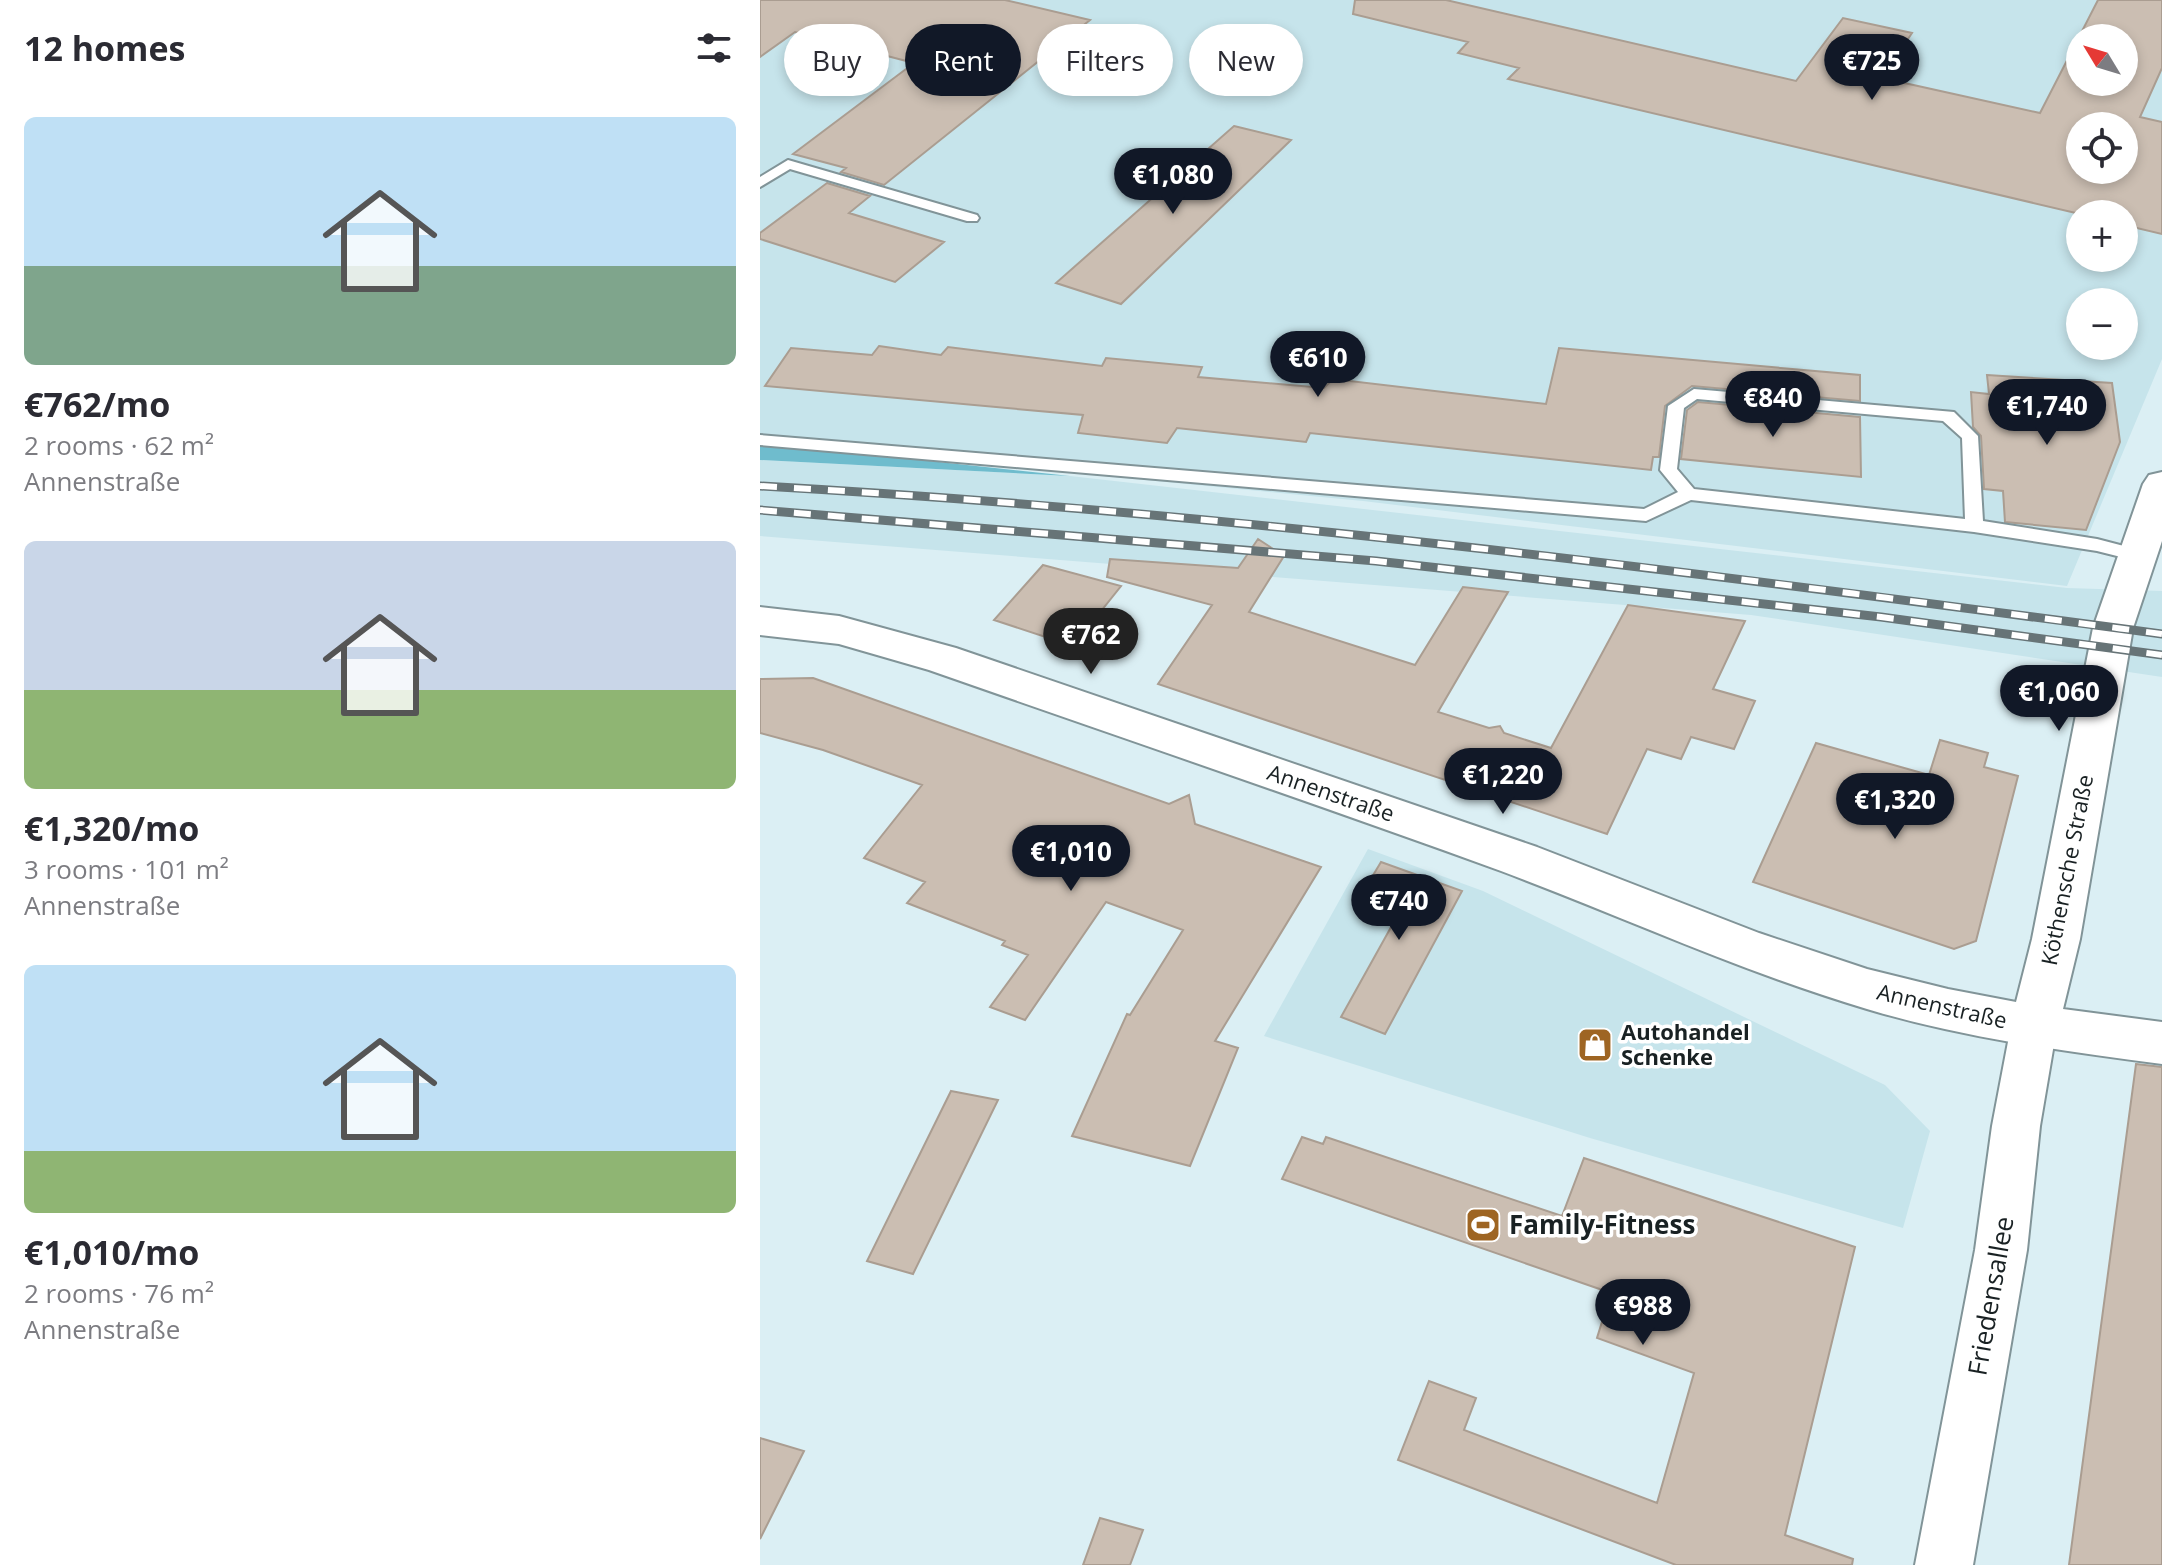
<!DOCTYPE html>
<html lang="en">
<head>
<meta charset="utf-8">
<style>
  body { margin:0; font-family:"Open Sans",sans-serif; background:#f2f2f3; color:#2b2b33; height:100vh; display:flex; flex-direction:column; font-size:30px; white-space:nowrap }
  * { box-sizing:border-box; margin:0 }
  p { font-size:26px; color:#7c7c81 }
  .icon { flex:none; width:44px; height:44px; fill:none; stroke:currentColor; stroke-width:2; stroke-linecap:round; stroke-linejoin:round }
  .map { position:relative; flex:1; overflow:hidden }
  .drawer { display:flex; flex-direction:column; background:#fff; width:760px }
  .drawer>* { flex:none }
  .guide { position:absolute; left:24px; top:24px; width:760px; height:72px; display:flex; gap:16px }
  .needle { width:52px; rotate:308deg }
  .buttons { position:absolute; left:1306px; top:24px; display:grid; gap:16px }
  .buttons a { display:grid; place-items:center; width:72px; height:72px; border-radius:50%; background:#fff; box-shadow:0 4px 12px #0003; font-size:40px }
  .price { position:absolute; translate:-50% -68px; padding:0 18px; border-radius:28px; background:#111827; color:#fff; font-size:26px; line-height:52px; filter:drop-shadow(0 2px 4px #0008) }
  .price::after { content:''; position:absolute; left:50%; top:48px; width:24px; height:18px; margin-left:-12px; background:inherit; clip-path:polygon(0 0,100% 0,50% 100%) }
  .price.active { background:#222; color:#fff }
  ul { padding:0; list-style:none }
  li { display:grid; align-content:center; gap:16px; height:424px; padding:0 24px }
  li span { display:grid; place-items:center; height:248px; border-radius:12px; color:#555 }
  li>.icon { margin-inline-start:auto }
  span .icon { width:144px; height:144px; fill:#fffc; stroke-width:1 }
  li b { font-size:34px }
  h2 { display:flex; justify-content:space-between; align-items:center; height:96px; padding:0 24px; font-size:34px }
  .pill { padding:0 28px; border-radius:36px; background:#fff; box-shadow:0 4px 12px #0003; font-size:28px; line-height:72px }
  .pill.active { background:#111827; color:#fff }
  main { display:flex; flex:1; min-height:0 }
  .map>svg:first-child { display:block }
</style>
</head>
<body>
<main>
<section class="drawer">
<h2>12 homes<svg class="icon" aria-label="filters" viewBox="0 0 24 24"><path d="M4 7h16M4 17h16"/><circle cx="9" cy="7" r="2"/><circle cx="15" cy="17" r="2"/></svg></h2>
<ul>
<li><span style="background:linear-gradient(#bfe0f5 60%,#7fa58c 0)"><svg class="icon" aria-label="home" viewBox="0 0 24 24"><path d="M3 11l9-7 9 7M6 9v11h12V9"/></svg></span><div><b>€762/mo</b><p>2 rooms · 62 m²</p><p>Annenstraße</p></div></li>
<li><span style="background:linear-gradient(#c9d6e8 60%,#8fb573 0)"><svg class="icon" aria-label="home" viewBox="0 0 24 24"><path d="M3 11l9-7 9 7M6 9v11h12V9"/></svg></span><div><b>€1,320/mo</b><p>3 rooms · 101 m²</p><p>Annenstraße</p></div></li>
<li><span style="background:linear-gradient(#bfe0f5 75%,#8fb573 0)"><svg class="icon" aria-label="home" viewBox="0 0 24 24"><path d="M3 11l9-7 9 7M6 9v11h12V9"/></svg></span><div><b>€1,010/mo</b><p>2 rooms · 76 m²</p><p>Annenstraße</p></div></li>
</ul>
</section>
<div class="map">
<svg width="1402" height="1565" viewBox="0 0 1402 1565">
  <rect width="100%" height="100%" fill="#dbeff4"/>
  <path fill="#c6e4eb" fill-rule="evenodd" d="M0 0H1402V359L1307 586 603 501 0 443ZM1320 38H1364V82H1320ZM1320 126H1364V170H1320ZM1320 214H1364V258H1320ZM1320 302H1364V346H1320Z
    M0 460 310 476 1307 588 1402 591V677L991 615 0 536Z
    M608 849 723 891 1125 1085 1170 1131 1143 1228 830 1138 504 1036Z"/>
  <path fill="#6fbccd" d="M0 443H2L310 476 0 460Z"/>
  <path fill="#cbbeb2" stroke="#aa9d91" stroke-width="2" fill-rule="evenodd" d="M0 0H245L330 20 124 185 81 172 86 168 33 154 154 63 35 32 0 57Z
    M595 0H686L1036 81 1083 18 1152 33 1122 78 1280 113 1338 0H1402V68L1380 117 1402 122V234L1364 225V214H1320L748 79 759 68 698 53 708 42 593 14ZM1320 38H1364V82H1320ZM1320 126H1364V170H1320Z
    M474 126 531 140 361 304 296 283Z
    M67 183 110 196 89 213 184 242 135 282 0 239V233Z
    M119 346 181 355 188 347 342 366 346 358 442 367 438 377 564 388 573 379 786 404 799 348 1100 375V401L932 386 905 406 899 457H893L891 470 550 433 546 442 417 428 407 443 318 433 323 415 5 386 31 348 112 355Z
    M1227 375 1352 383 1360 442 1326 530 1245 522 1243 491 1224 489 1221 436 1213 427 1211 392 1229 394Z
    M938 402 1100 417 1101 477 921 459 927 410Z
    M498 539 524 556 489 612 655 665 703 587 748 592 678 712 729 728 740 726 744 733 791 748 868 605 985 621 953 689 995 701 974 749 931 737 921 759 887 749 847 834 398 684 452 605 347 577 350 559 478 568Z
    M283 565 361 586 313 646 234 620Z
    M53 678 409 804 429 795 435 824 561 867 455 1041 478 1048 430 1166 312 1136 367 1014 370 1015 423 930 346 902 265 1020 230 1007 268 955 242 945 245 941 147 903 165 882 104 858 162 785 63 750 0 733V679Z
    M1180 740 1228 753 1224 767 1258 776 1216 941 1194 949 993 882 1056 743 1169 775Z
    M621 862 702 891 625 1034 581 1017 640 911 600 897Z
    M1376 1064 1402 1067V1565H1309Z
    M191 1091 238 1100 153 1274 107 1261Z
    M542 1137 563 1144 566 1137 802 1216 824 1158 1095 1247 1025 1535 1093 1559 1092 1565H916L638 1460 669 1381 716 1398 704 1430 897 1503 934 1373 837 1338 851 1293 522 1179Z
    M0 1438 44 1451 0 1539Z
    M340 1518 383 1530 370 1565H323Z"/>
  <g fill="none" stroke-linecap="round" stroke-linejoin="round">
    <defs>
      <path id="lane" d="M28 160 217 215 219 218 217 221H207L30 169 0 187V177Z
        M934 389 1194 412 1218 436 1223 521 1337 539 1383 551 1386 555 1377 561 1337 551 1214 532 931 500 886 521 0 445V435L884 509 918 492 900 470 908 406ZM937 399 1183 421 1202 438 1205 519 934 489 917 469 924 408Z"/>
      <path id="street" d="M1274 1006 1291 1012 1297 1026 1280 1126 1267 1250 1213 1565H1155L1215 1250 1232 1126 1251 1026 1257 1012Z"/>
      <path id="secondary" d="M1402 472V541L1373 628 1320 939 1303 1009 1402 1022V1064C1303 1051 1204 1038 1107 1009 982 972 864 917 741 871 551 802 360 737 169 670L79 644 0 635V607L79 616 196 648 777 847 999 933 1107 969 1188 989 1256 1002 1272 939 1333 628 1383 484 1389 475Z"/>
    </defs>
    <use href="#lane" stroke="#819498" stroke-width="4"/>
    <use href="#street" stroke="#819498" stroke-width="4"/>
    <use href="#secondary" stroke="#819498" stroke-width="4"/>
    <use href="#lane" fill="#fff" fill-rule="evenodd"/>
    <use href="#street" fill="#fff" fill-rule="evenodd"/>
    <use href="#secondary" fill="#fff" fill-rule="evenodd"/>
    <defs>
      <path id="rail" d="M0 486C470 512 936 572 1402 634
        M0 510 616 561 1121 617 1402 655"/>
    </defs>
    <use href="#rail" stroke="#677477" stroke-width="9"/>
    <use href="#rail" stroke="#fff" stroke-width="6" stroke-dasharray="17" stroke-linecap="butt"/>
  </g>
  <defs>
    <symbol id="shop-square" viewBox="-11 -11 22 22"><rect x="-9" y="-9" width="18" height="18" rx="4" fill="#9e6523" stroke="#fff"/><path d="M-5-2.5h2.3a2.7 3.5 0 0 1 5.4 0H5L5.5 6h-11ZM-1.5-2.5h3a1.5 2.3 0 0 0-3 0Z" fill="#fff"/></symbol>
    <symbol id="stadium-square" viewBox="-11 -11 22 22"><rect x="-9" y="-9" width="18" height="18" rx="4" fill="#9e6523" stroke="#fff"/><path d="M0-5a6.5 5 0 1 0 0 10a6.5 5 0 1 0 0-10ZM-3.5-1.8h7v3.6h-7Z" fill="#fff"/></symbol>
  </defs>
  <g fill-rule="evenodd">
    <use href="#shop-square" x="815" y="1025" width="40" height="40"/>
    <use href="#stadium-square" x="703" y="1205" width="40" height="40"/>
  </g>
  <g text-anchor="middle" stroke-width="7" stroke-linejoin="round" paint-order="stroke">
    <g font-size="22" fill="#192123" stroke="#fff">
      <text transform="translate(571 793) rotate(19)" y="8">Annenstraße</text>
      <text transform="translate(1307 870) rotate(-79)" y="8">Köthensche Straße</text>
      <text transform="translate(1182 1006) rotate(13)" y="8">Annenstraße</text>
    </g>
    <g font-size="22" font-weight="bold" fill="#192123" stroke="#fff" text-anchor="start">
      <text x="861" y="1040">Autohandel<tspan x="861" dy="25">Schenke</tspan></text>
    </g>
    <g font-size="26" font-weight="bold" fill="#192123" stroke="#fff" text-anchor="start">
      <text x="749" y="1234">Family-Fitness</text>
    </g>
    <g font-size="26" fill="#192123" stroke="#fff">
      <text transform="translate(1231 1296) rotate(-80)" y="9">Friedensallee</text>
    </g>
  </g>
</svg>
<div class="buttons">
<a><svg class="needle" viewBox="-14 -14 28 28"><path d="M0-13l5 13h-10z" fill="#e53935"/><path d="M0 13l5-13h-10z" fill="#7c7c81"/></svg></a>
<a><svg class="icon" aria-label="locate" viewBox="0 0 24 24"><circle cx="12" cy="12" r="6"/><path d="M12 2v4M12 18v4M2 12h4M18 12h4"/></svg></a>
<a>+</a>
<a>−</a>
</div>
<b class="price" style="left:1112px;top:102px">€725</b>
<b class="price" style="left:413px;top:216px">€1,080</b>
<b class="price" style="left:558px;top:399px">€610</b>
<b class="price" style="left:1013px;top:439px">€840</b>
<b class="price" style="left:1287px;top:447px">€1,740</b>
<b class="price active" style="left:331px;top:676px">€762</b>
<b class="price" style="left:1299px;top:733px">€1,060</b>
<b class="price" style="left:743px;top:816px">€1,220</b>
<b class="price" style="left:1135px;top:841px">€1,320</b>
<b class="price" style="left:311px;top:893px">€1,010</b>
<b class="price" style="left:639px;top:942px">€740</b>
<b class="price" style="left:883px;top:1347px">€988</b>
<div class="guide">
<a class="pill">Buy</a>
<a class="pill active">Rent</a>
<a class="pill">Filters</a>
<a class="pill">New</a>
</div>
</div>
</main>
</body>
</html>
